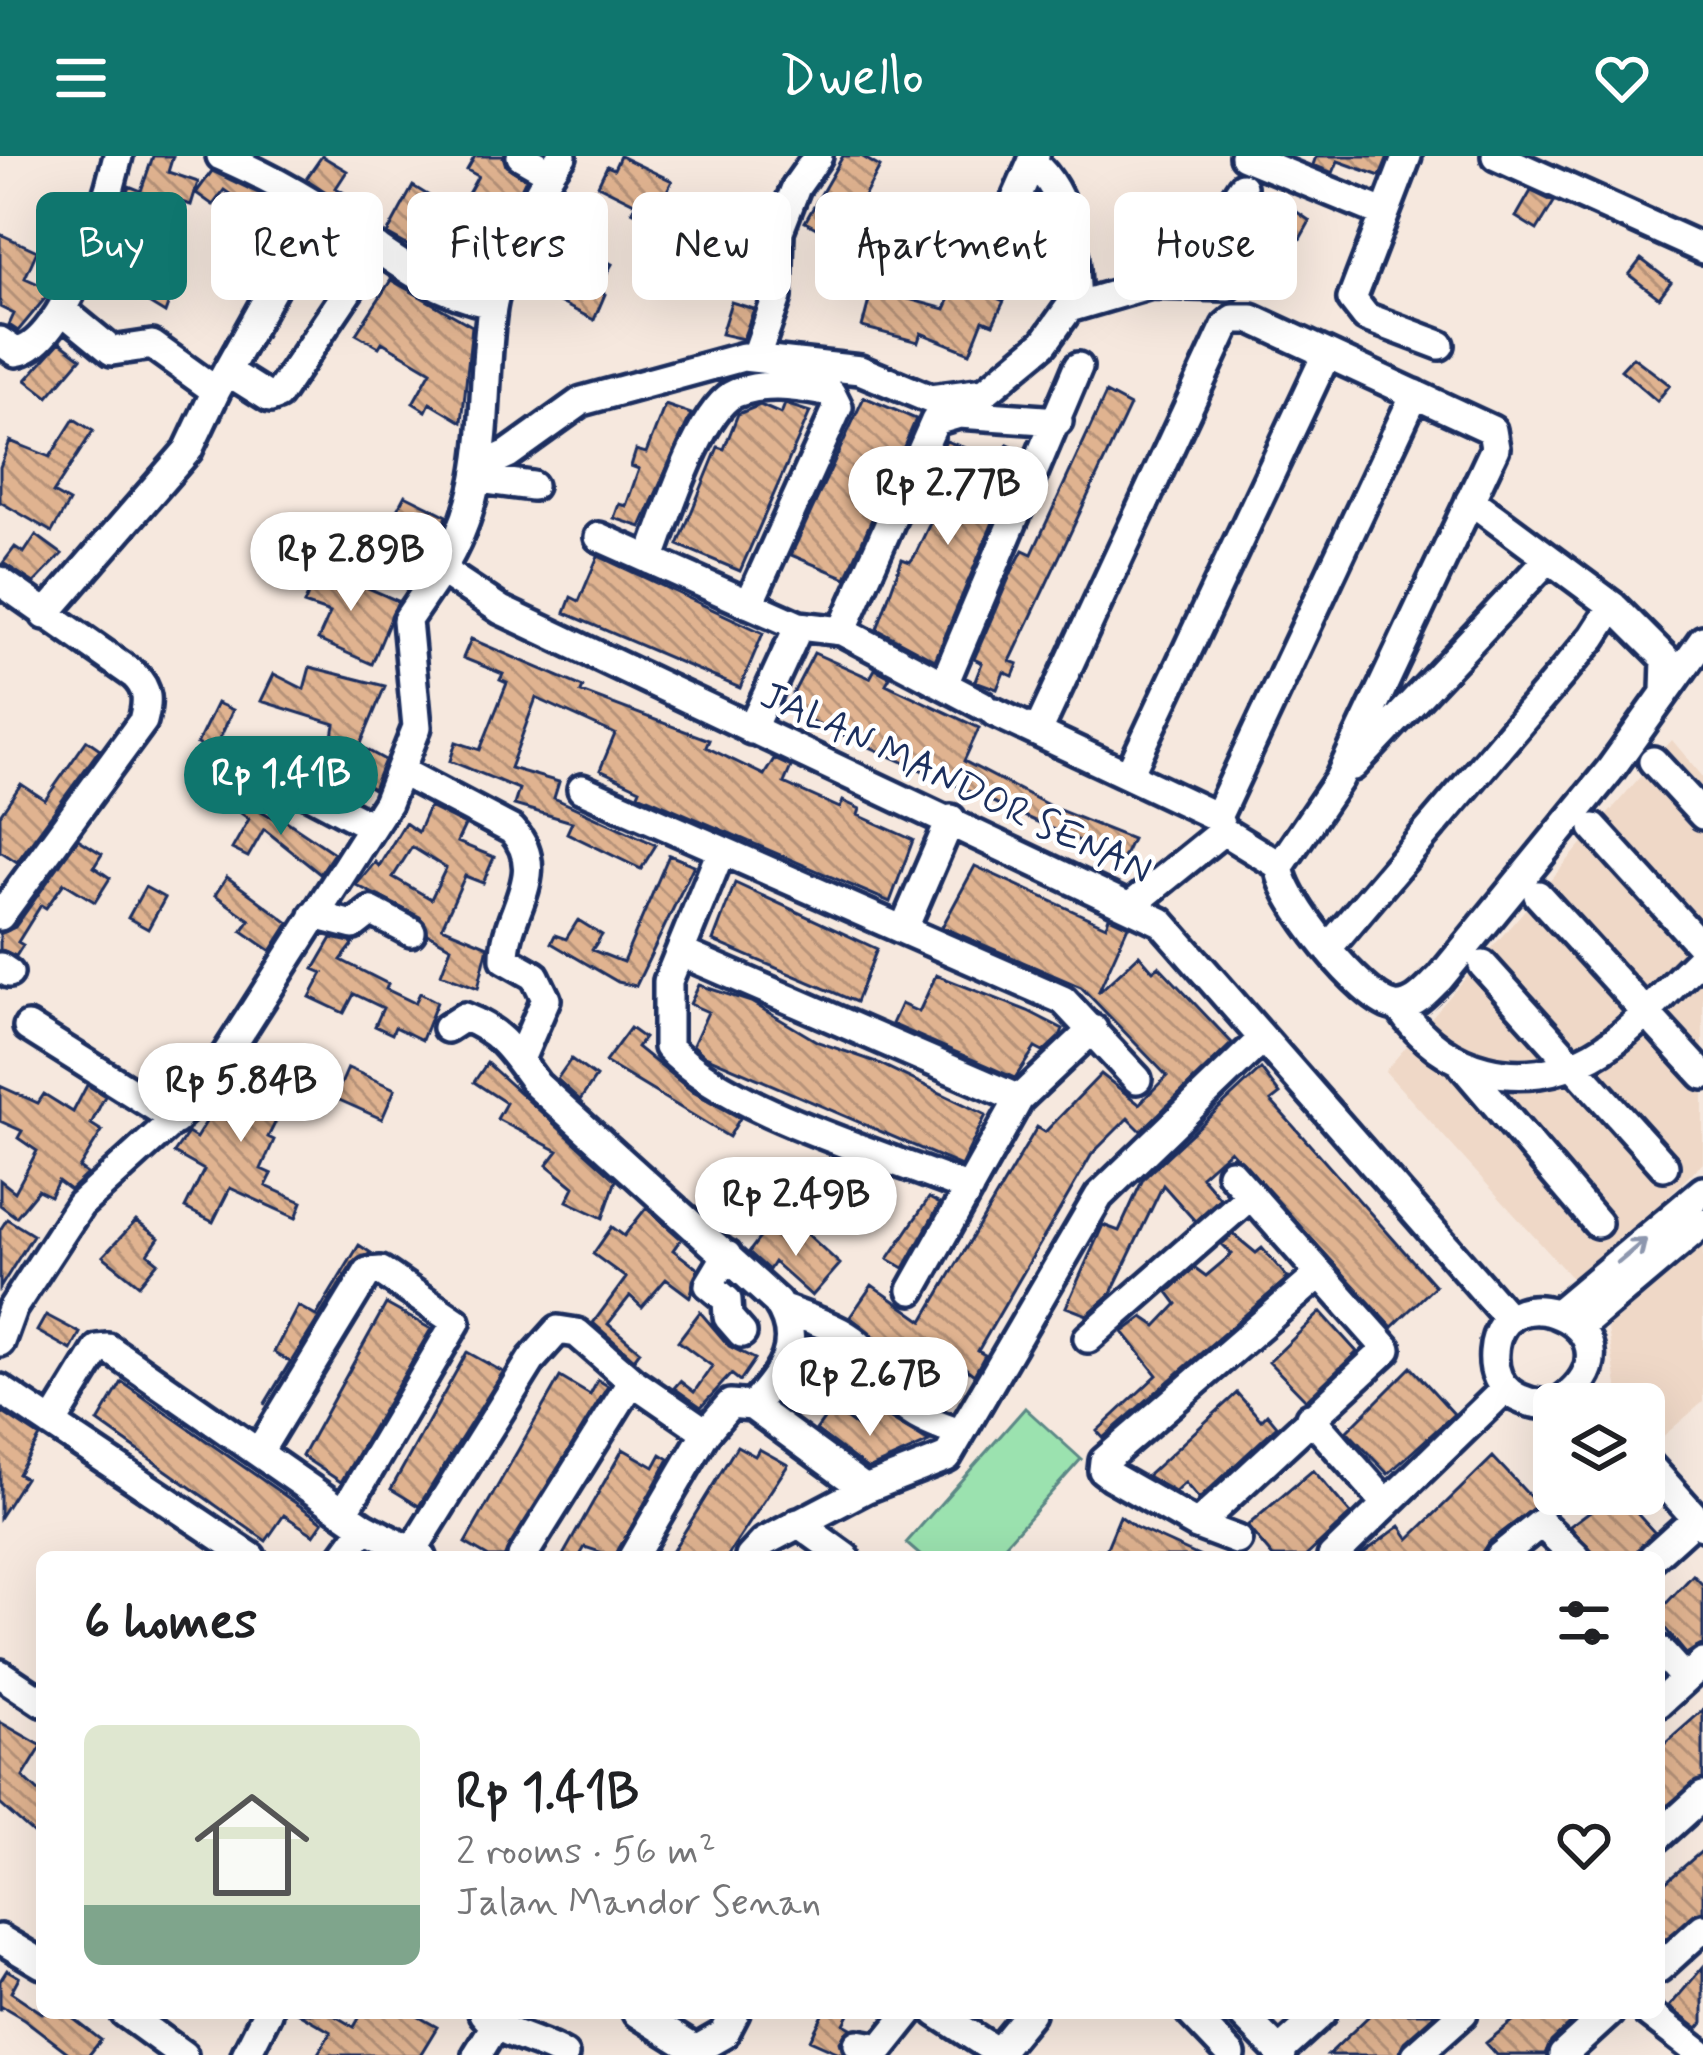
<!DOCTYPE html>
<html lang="en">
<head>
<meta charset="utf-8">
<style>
  body { margin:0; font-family:Mynerve,sans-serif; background:#f2f2f2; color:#202124; height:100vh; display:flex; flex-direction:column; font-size:45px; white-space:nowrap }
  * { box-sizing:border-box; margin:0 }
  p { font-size:39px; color:#757577 }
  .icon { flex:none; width:66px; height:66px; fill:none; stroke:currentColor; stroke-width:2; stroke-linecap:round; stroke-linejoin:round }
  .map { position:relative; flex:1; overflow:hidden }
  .panel { position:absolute; left:36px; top:1395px; width:1629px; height:468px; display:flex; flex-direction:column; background:#fff; border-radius:18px; box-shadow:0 12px 48px #0002 }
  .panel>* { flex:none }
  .guide { position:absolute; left:36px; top:36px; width:1632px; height:108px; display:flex; gap:24px }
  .buttons { position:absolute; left:1533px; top:1227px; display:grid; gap:24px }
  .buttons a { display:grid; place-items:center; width:132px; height:132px; border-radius:18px; background:#fff; box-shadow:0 12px 48px #0002; font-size:60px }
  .price { position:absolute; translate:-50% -102px; padding:0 27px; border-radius:42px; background:#fff; color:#222; font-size:39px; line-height:78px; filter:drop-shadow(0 3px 6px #0008) }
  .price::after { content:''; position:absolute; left:50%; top:72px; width:36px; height:27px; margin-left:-18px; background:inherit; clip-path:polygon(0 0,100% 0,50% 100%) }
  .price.current { background:#0f766e; color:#fff }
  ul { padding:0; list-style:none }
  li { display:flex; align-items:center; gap:36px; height:300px; padding:0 48px }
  li span { display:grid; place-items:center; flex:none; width:336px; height:240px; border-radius:18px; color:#555 }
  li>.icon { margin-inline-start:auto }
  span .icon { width:144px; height:144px; fill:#fffc; stroke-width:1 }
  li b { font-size:51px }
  h2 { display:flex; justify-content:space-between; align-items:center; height:144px; padding:0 48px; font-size:51px }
  .tag { padding:0 42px; border-radius:18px; background:#fff; box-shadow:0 12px 48px #0002; font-size:42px; line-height:108px }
  .tag.current { background:#0f766e; color:#fff }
  header { display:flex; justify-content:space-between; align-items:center; height:156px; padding:0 48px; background:#0f766e; color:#fff; font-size:54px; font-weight:600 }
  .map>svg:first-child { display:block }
</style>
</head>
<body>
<header><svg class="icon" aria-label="menu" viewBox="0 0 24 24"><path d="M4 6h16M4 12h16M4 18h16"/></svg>Dwello<svg class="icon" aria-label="heart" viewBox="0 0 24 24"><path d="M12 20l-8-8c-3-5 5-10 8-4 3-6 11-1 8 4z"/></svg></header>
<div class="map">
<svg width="1703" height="1899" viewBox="0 0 1703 1899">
  <defs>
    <pattern id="building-back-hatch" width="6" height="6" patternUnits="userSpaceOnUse" patternTransform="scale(3)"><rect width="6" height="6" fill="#e0b390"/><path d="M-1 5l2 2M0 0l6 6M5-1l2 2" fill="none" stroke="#b59279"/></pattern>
  </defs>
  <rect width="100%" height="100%" fill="#f6e8de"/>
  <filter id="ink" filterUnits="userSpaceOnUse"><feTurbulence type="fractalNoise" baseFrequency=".00833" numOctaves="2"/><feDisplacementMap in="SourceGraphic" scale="24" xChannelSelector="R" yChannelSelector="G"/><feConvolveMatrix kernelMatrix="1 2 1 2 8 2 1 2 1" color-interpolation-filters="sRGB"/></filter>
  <g filter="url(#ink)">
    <path fill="#efd8c7" d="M1672 584 1703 621V1007L1576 1127 1385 915Z
      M1703 1085V1246L1660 1283 1644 1269V1248H1620L1607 1167Z"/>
    <path fill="#9be2af" stroke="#5b8886" stroke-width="3" d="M1025 1252 1081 1303 994 1401H922L906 1387Z"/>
    <path fill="url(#building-back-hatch)" stroke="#1b2f5e" stroke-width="3" fill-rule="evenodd" d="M153 0H173L168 16 198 26 191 49 163 40 154 65 122 54 129 30 141 35Z
      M322 0 347 15 336 32 368 51 363 60 306 23Z
      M475 0H503L506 10 526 23 489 100 482 96 466 122 387 78 413 30 457 57 478 20 467 14Z
      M620 0 672 25 652 65 632 55 636 48 598 29 607 10 614 13Z
      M843 0H861L880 11 859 50 876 59 857 94 805 66Z
      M1316 0H1388L1380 20 1338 5 1333 17 1313 9Z
      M212 15 260 38 295 58 284 74 273 67 255 94 232 78 250 52 224 34 213 49 196 37Z
      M1531 35 1554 46 1537 74 1516 61Z
      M1271 38 1310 65 1300 83 1259 61Z
      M0 78 37 95 25 122 52 134 18 175 9 169 14 158 0 151Z
      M326 78 352 97 335 122 309 107Z
      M110 90 159 111 163 103 181 112 165 157 99 117Z
      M588 95 612 108 597 135 605 138 594 164 536 134 549 108 574 121Z
      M1641 103 1671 126 1659 142 1629 119Z
      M391 124 472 170 462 266 430 247 426 255 413 247 431 215 382 186 379 191 356 178Z
      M958 125 1004 145 993 168 983 164 970 197 921 177 918 186 862 171 872 133 945 153Z
      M731 146 754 153 743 183 721 178Z
      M60 186 81 202 48 241 26 224Z
      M1633 201 1670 229 1657 245 1621 214Z
      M1106 237 1130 250 1013 499 1010 505 1018 508 1013 520 1004 516 997 533 975 525 982 507 974 503 1012 415 1023 394 1032 398Z
      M864 241 916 263 846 422 791 399Z
      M785 248 810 256 740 415 678 389 718 291 724 293 738 258 760 249 781 258Z
      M665 249 691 258 641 371 614 362 619 348 626 350 639 313 631 310 636 294 646 297Z
      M74 263 93 275 53 337 69 346 52 376 0 346V311L10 285 50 301Z
      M946 285 1000 305 1008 288 1023 295 935 504 877 473 902 403 910 406 914 401 950 325 931 318Z
      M405 339 447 360 432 393 388 371Z
      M36 379 62 398 34 427 3 407 15 391 24 397Z
      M598 400 763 477 740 532 565 457 571 441 579 445Z
      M320 411 398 445 372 508 318 484 330 457 304 448Z
      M471 483 583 531 581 536 709 584 706 591 764 619 774 603 791 611 784 627 840 652 843 645 860 653 858 659 913 684 890 746 638 638 640 633 600 614 615 578 536 542 510 612 559 626 554 642 656 689 641 713 567 677 572 666 514 649 519 633 450 605 456 586 480 594 507 527 500 524 503 518 463 502Z
      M814 497 870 522 875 513 890 521 886 528 979 572 964 605 1054 652 1132 683 1122 704 785 553Z
      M310 511 385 530 360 590 385 604 373 633 362 626 352 639 299 614H289L282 630 258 620 268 598 255 589 258 584 314 607 333 581 335 568 261 545 274 518 304 533Z
      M217 547 233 554 214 595 197 588Z
      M87 584 100 593 17 706 0 695V659L21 628 45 644Z
      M245 645 273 662 276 658 334 697 320 718 264 673 248 701 232 693 249 663 238 655Z
      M429 651 465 669 457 686 494 701 483 727 465 720 442 771 488 790 478 832 441 818 451 791 428 778 420 761 356 729 375 706 379 710 405 667 418 676ZM412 691 446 712 431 743 393 721Z
      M78 683 102 698 94 711 110 722 95 746 64 727 46 752 41 749 18 786 23 789 16 800 0 793V778L15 771Z
      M669 699 694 709 636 830 618 826 551 787 555 779 566 783 578 764 602 779 592 794 623 806Z
      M975 710 1106 770 1109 761 1128 770 1098 837 1139 799 1153 815 1159 810 1232 887 1141 975 1128 962 1092 998 978 1195 985 1199 974 1219 935 1188 915 1216 850 1161 872 1129 923 1165 1037 971 1045 976 1101 918 1139 948 1167 920 1081 831 942 771Z
      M227 721 289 767 271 795 242 775 250 764 215 739Z
      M735 727 877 793 856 846 713 785Z
      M145 731 165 742 148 773 128 762Z
      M332 782 354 787 341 804 388 828 386 833 415 847 420 837 437 846 422 884 395 871 392 878 375 870 383 852 354 838 344 857 310 841 323 817 314 813Z
      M936 819 1028 855 1063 873 1060 880 1043 896 1035 892 1015 922 892 868 901 848 919 856Z
      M699 829 751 846 818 886 876 906 986 959 961 1010 705 900 693 889 708 856 690 848Z
      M630 872 644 882 637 891 693 936 740 962 729 981 605 906Z
      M274 894 303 911 268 981 274 984 261 1013 272 1018 266 1030 302 1046 296 1062 230 1032 213 1066 185 1052 204 1014 174 997 188 977 196 982 226 934 250 948Z
      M571 903 596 921 580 944 557 923Z
      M487 907 616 1024 603 1062 567 1045 574 1031 547 1009 558 995 497 963 506 947 474 926Z
      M348 912 395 933 382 963 335 942Z
      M1261 913 1280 938 1271 945 1435 1130 1392 1171 1230 994 1201 1020 1220 1042 1195 1065 1163 1029 1110 1139 1087 1159 1066 1151 1103 1069 1119 1075 1143 1023Z
      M87 929 105 940 91 968 102 975 79 1012 87 1018 70 1034 58 1025 50 1040 38 1034 16 1061 0 1049V1024L15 1036 37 995 18 982 22 975 0 965V930L38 947 44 938 73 956Z
      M929 1042 940 1048 904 1112 888 1103Z
      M646 1052 681 1083 673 1094 698 1113 690 1141 666 1123 642 1151 630 1140 608 1168 640 1195 634 1203 593 1167 626 1122 593 1098 612 1071 624 1080Z
      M7 1063 33 1079 0 1132V1074Z
      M136 1065 159 1082 148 1098 158 1106 139 1129 103 1100Z
      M767 1072 792 1091 805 1076 840 1108 812 1140 774 1106 769 1114 749 1096Z
      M1233 1078 1256 1097 1262 1092 1288 1122 1103 1282 1097 1275 1157 1219 1123 1176 1143 1161 1156 1170 1177 1148 1168 1136 1195 1112 1206 1120 1232 1098 1222 1088Z
      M359 1089 371 1097 353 1107 264 1249 290 1206 274 1196 298 1150 316 1160Z
      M386 1148 431 1173 341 1326 302 1300Z
      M700 1156 729 1190 755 1203 740 1225 731 1218 701 1251 674 1232 680 1225 694 1236 712 1210 678 1185Z
      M1321 1156 1357 1196 1306 1244 1269 1206Z
      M46 1159 80 1177 71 1194 37 1175Z
      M467 1196 503 1216 419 1350 391 1333Z
      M1411 1211 1454 1258 1388 1318 1347 1275Z
      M560 1221 590 1239 598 1224 608 1230 504 1401H489L465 1387Z
      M122 1226 323 1366 314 1379 284 1359 266 1385 98 1266Z
      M1237 1237 1261 1264 1267 1258 1277 1270 1199 1343 1185 1327 1175 1336 1147 1320Z
      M832 1252 866 1277 879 1256 929 1286 868 1313 816 1274Z
      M0 1255 40 1281 18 1318 25 1322 0 1361Z
      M737 1290 755 1300 759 1293 788 1309 727 1401H669Z
      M623 1293 654 1311 661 1298 669 1303 615 1401 585 1391 579 1401H562Z
      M1493 1301 1538 1349 1488 1387 1479 1401H1358L1400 1370 1409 1383Z
      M1313 1314 1351 1358 1305 1401H1273L1247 1370Z
      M1613 1338H1619L1654 1376 1635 1401H1594L1570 1370Z
      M1120 1360 1135 1371 1201 1401H1103Z
      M1693 1419 1703 1429V1488L1686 1498 1659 1465V1455Z
      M1703 1554V1622L1659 1656V1593Z
      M0 1566 42 1590 23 1621 42 1639V1669L35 1679 0 1648Z
      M1703 1694V1754L1659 1788V1732Z
      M1703 1811V1867L1698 1873 1669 1851Z
      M7 1814 19 1821 11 1836 42 1857H66L101 1884 89 1899H71L24 1863 2 1850 0 1854V1825Z
      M298 1857H330L354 1871 362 1857H412L437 1871 420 1899H317L331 1876Z
      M824 1857H850L844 1868 851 1872 840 1886 844 1899 810 1884Z
      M1372 1857H1436L1404 1886 1398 1899H1328Z
      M1508 1857H1582L1551 1886 1545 1899H1497L1486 1887 1514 1864Z"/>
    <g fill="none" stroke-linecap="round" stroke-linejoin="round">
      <defs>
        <path id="minor" d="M221 0C253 14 283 29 313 48 372 85 422 135 492 148
          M521 0 549 16
          M562 0C538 30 498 115 492 152 479 248 495 327 441 414L501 454 1161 766 1509 1163
          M1244 0 1383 57
          M1407 0 1352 143 1366 161 1440 189
          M1496 0 1703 93
          M1032 6C1072 40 1075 99 1077 149
          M1008 61 1035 0
          M1179 127 1242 31
          M62 154 112 195 152 189 216 235 285 111
          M0 185 16 196C66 189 107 45 118 0
          M756 200 777 141 779 75 796 31 818 0
          M227 215 270 242 278 239 377 92
          M482 310 508 298 582 245 743 201 860 214 930 243 985 236 1044 187 1069 152 1151 128 1228 130
          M480 323 532 330
          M1470 344 1613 450
          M599 381 799 470 842 475 982 549
          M650 404C665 366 700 251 736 237 766 225 800 231 831 237L838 251 749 448
          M0 425 134 519C149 533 148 546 143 565L0 760
          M45 459 188 294 216 235
          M842 475 935 265 959 258 1058 265
          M944 528 1078 211
          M994 556 1217 661 1223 675 1280 710C1278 740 1364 846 1395 850 1414 852 1427 834 1440 822L1610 614 1703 484
          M751 574 799 470
          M1038 575 1226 170 1234 163H1252L1492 274 1495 292 1339 623 1280 710
          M1653 605 1703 659
          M1353 610 1548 403
          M402 616 512 674C551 718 504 756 505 803L535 820 546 843 521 901
          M1129 618 1326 199
          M299 632 371 670
          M582 633 1063 844 1137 923
          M1217 661 1415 238
          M1594 672 1703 792
          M721 695 668 825V891C727 955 885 999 969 1033
          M1538 739 1703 919
          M1133 748 1223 675
          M314 759 353 769 371 755 411 776
          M904 772 951 663
          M1328 792 1593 481 1613 450 1666 503 1665 535
          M680 796 1019 943
          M1483 809 1664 1010
          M0 811 9 817
          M1399 851C1443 917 1521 938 1593 899 1633 877 1669 831 1703 800
          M28 871 176 964
          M447 872 464 861C503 876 514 898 537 929L777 1146C805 1187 782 1218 752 1250
          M1463 910 1597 1067
          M727 1099 709 1129 727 1144 728 1161 742 1177
          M912 1134 1019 943 1093 873
          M781 1152C805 1162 838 1170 858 1188 908 1235 874 1249 960 1277
          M1560 1155 1703 1035
          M1580 1171 1703 1067
          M1088 1182 1250 1040
          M0 1186 12 1153 80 1049 199 941 387 647 417 571 407 464 441 414
          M0 1233 251 1401
          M1554 1249C1520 1249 1491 1234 1494 1196 1501 1105 1657 1179 1557 1248
          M1310 1261 1387 1348
          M52 1268 98 1193 108 1192 365 1371 422 1401
          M260 1294 368 1116 381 1115 456 1166 344 1356
          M1644 1304 1703 1370
          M798 1367 845 1401
          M1197 1369 1387 1193 1231 1017
          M1237 1384 1197 1369 1111 1320 1103 1314 1104 1305 1320 1118
          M413 1394 532 1203 558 1174 577 1177 632 1225 706 1276
          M343 1401 365 1371
          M522 1401 632 1225
          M633 1401 706 1276 730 1248 752 1250 865 1333
          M750 1401 764 1386 865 1333 947 1301 1099 1040 1261 884
          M1332 1401 1504 1234
          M1499 1401 1541 1367 1576 1401
          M1653 1401 1696 1362
          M1659 1494 1685 1523
          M0 1518 42 1546
          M1659 1547 1703 1507
          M1659 1680 1703 1640
          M0 1783 42 1808
          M1659 1812 1703 1772
          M125 1857 183 1899
          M483 1857C500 1880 539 1883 564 1899
          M637 1857 696 1894 724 1878 735 1857
          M937 1857 1002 1899
          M1191 1857 1231 1899
          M1241 1857 1282 1899
          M1648 1857 1702 1899
          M858 1888 881 1892 909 1857
          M998 1896 1030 1857
          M1279 1896 1322 1857
          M246 1899 267 1857
          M477 1899 503 1857
          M1416 1899 1463 1857
          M1563 1899 1609 1857"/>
      </defs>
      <use href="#minor" stroke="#1b2f5e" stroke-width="36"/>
      <use href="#minor" stroke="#fff" stroke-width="27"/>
    </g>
    <defs><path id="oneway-shaft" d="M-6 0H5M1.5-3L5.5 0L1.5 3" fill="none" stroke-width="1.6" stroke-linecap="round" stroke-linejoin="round" transform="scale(3)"/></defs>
    <use stroke="#8d97ae" href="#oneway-shaft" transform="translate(1632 1095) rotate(-40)"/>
  </g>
  <g text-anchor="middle" stroke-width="9" stroke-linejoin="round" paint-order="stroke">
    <g font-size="39" fill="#1b2f5e" stroke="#fff">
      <text transform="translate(957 625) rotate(25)" y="14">JALAN MANDOR SENAN</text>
    </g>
  </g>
</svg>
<div class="buttons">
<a><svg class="icon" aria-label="layers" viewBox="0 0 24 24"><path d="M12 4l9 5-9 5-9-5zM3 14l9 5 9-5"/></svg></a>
</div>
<b class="price" style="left:948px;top:392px">Rp 2.77B</b>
<b class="price" style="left:351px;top:458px">Rp 2.89B</b>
<b class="price current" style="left:281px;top:682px">Rp 1.41B</b>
<b class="price" style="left:241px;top:989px">Rp 5.84B</b>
<b class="price" style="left:796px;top:1103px">Rp 2.49B</b>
<b class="price" style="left:870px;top:1283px">Rp 2.67B</b>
<div class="guide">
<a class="tag current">Buy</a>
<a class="tag">Rent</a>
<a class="tag">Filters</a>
<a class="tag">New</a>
<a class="tag">Apartment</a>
<a class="tag">House</a>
</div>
<section class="panel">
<h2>6 homes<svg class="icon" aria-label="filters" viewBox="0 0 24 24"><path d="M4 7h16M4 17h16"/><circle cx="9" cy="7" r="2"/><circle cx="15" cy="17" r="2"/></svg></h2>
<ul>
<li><span style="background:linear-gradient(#dfe7d0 75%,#7fa58c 0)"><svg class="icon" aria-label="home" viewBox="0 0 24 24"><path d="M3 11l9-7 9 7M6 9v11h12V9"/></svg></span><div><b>Rp 1.41B</b><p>2 rooms · 56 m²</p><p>Jalan Mandor Senan</p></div><svg class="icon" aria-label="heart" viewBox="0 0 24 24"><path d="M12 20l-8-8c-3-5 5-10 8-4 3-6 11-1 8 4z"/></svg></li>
</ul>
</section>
</div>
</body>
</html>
